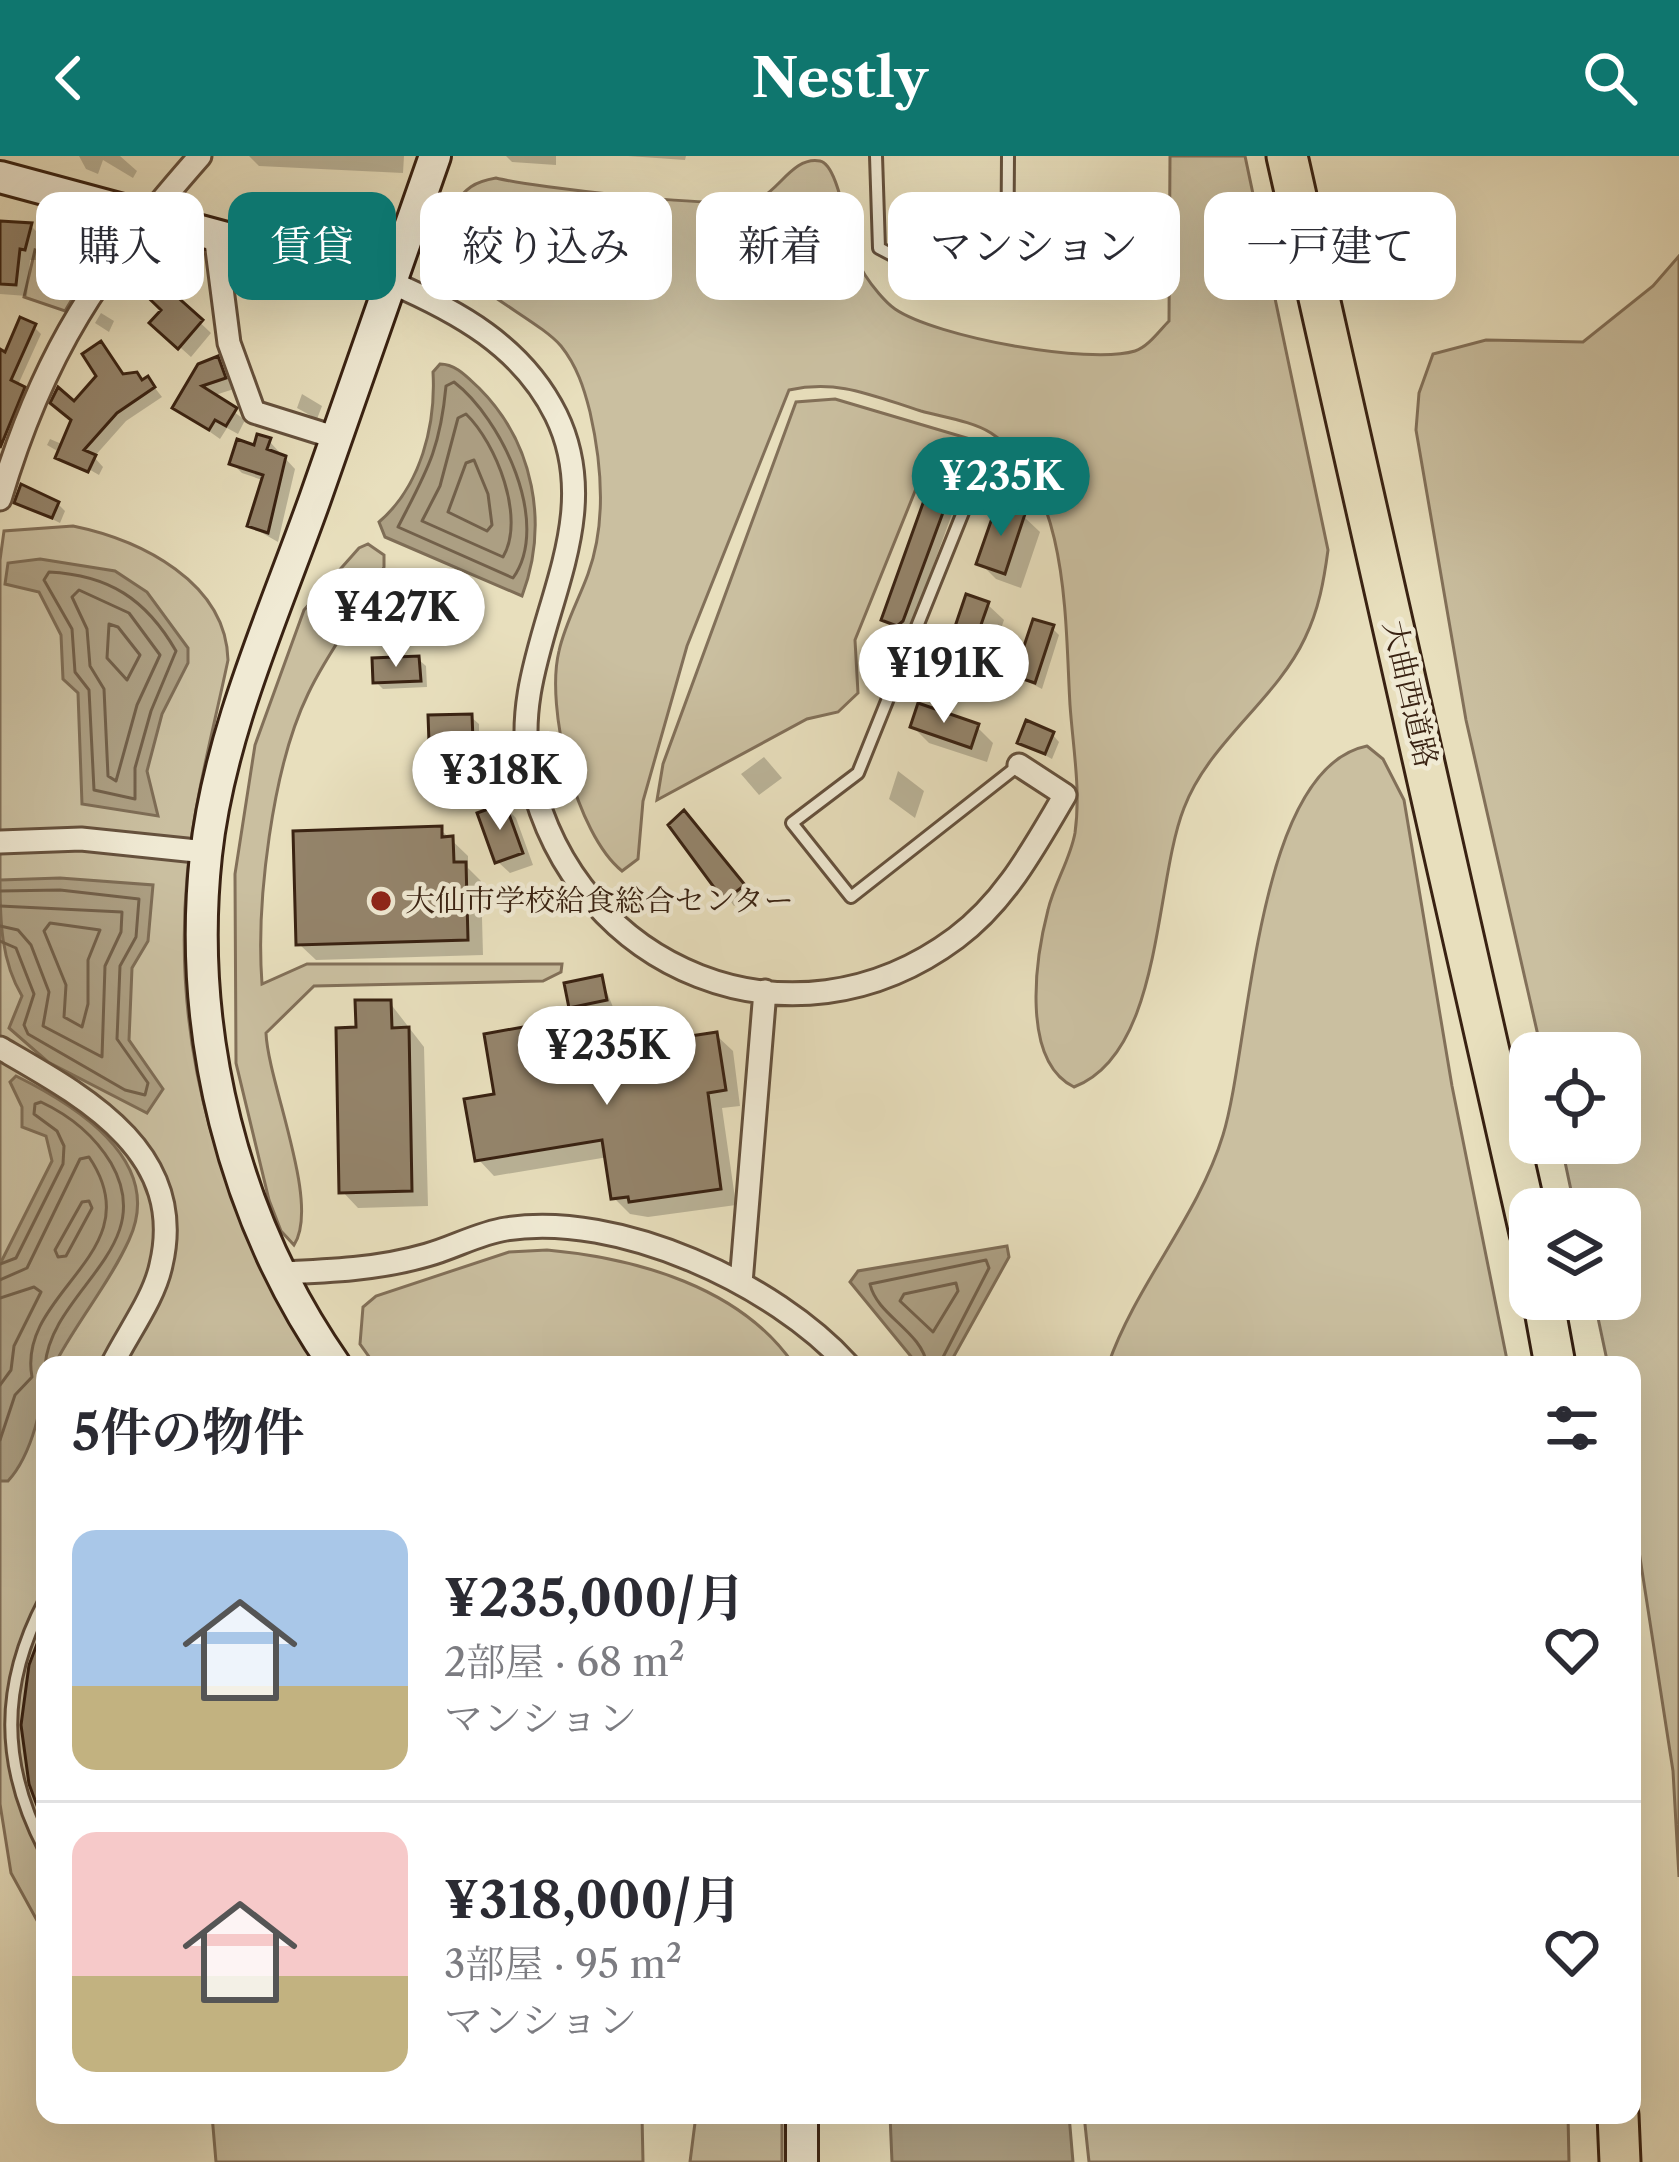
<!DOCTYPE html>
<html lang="ja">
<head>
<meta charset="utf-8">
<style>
  body { margin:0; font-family:"Libre Caslon Text","Noto Serif JP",serif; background:#f2f2f3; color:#2b2b33; height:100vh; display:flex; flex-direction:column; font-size:45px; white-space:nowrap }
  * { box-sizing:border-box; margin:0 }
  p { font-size:39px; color:#7c7c81 }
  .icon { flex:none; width:66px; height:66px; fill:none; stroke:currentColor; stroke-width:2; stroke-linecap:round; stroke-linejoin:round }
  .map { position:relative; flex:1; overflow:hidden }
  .drawer { position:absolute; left:36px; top:1200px; width:1605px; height:768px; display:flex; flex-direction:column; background:#fff; border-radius:24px; box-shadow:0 12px 48px #0002 }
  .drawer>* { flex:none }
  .guide { position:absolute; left:36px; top:36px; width:1608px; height:108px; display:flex; gap:24px }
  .fabs { position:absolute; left:1509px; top:876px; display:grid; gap:24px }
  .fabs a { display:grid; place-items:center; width:132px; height:132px; border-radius:24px; background:#fff; box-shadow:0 12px 48px #0002; font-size:60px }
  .price { position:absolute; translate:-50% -102px; padding:0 27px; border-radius:42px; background:#fff; color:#222; font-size:39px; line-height:78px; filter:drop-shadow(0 3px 6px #0008) }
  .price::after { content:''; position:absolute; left:50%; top:72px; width:36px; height:27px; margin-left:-18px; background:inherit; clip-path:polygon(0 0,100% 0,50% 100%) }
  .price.current { background:#0f766e; color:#fff }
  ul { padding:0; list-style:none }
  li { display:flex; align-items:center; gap:36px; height:300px; padding:0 36px }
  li+li { border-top:3px solid #e1e1e2 }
  li span { display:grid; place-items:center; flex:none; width:336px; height:240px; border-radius:24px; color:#555 }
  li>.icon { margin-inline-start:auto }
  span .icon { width:144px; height:144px; fill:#fffc; stroke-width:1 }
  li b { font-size:51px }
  h2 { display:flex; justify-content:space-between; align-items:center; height:144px; padding:0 36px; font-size:51px }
  .pill { padding:0 42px; border-radius:24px; background:#fff; box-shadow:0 12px 48px #0002; font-size:42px; line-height:108px }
  .pill.current { background:#0f766e; color:#fff }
  header { display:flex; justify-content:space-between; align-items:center; height:156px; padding:0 36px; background:#0f766e; color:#fff; font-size:54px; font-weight:700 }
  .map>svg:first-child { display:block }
</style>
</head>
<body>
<header><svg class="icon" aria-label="back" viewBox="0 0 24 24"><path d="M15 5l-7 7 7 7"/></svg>Nestly<svg class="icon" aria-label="search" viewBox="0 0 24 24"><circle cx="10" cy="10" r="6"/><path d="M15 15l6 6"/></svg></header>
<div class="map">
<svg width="1679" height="2006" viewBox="0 0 1679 2006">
  <rect width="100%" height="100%" fill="#e8dfbd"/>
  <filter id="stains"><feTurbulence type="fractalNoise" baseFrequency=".00167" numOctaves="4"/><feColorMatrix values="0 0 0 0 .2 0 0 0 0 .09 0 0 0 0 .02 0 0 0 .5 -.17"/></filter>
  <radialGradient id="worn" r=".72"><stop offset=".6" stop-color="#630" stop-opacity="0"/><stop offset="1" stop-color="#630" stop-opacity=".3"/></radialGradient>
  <path fill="#cabfa0" stroke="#827059" stroke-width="3" d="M1170 0H1245L1328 394C1324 424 1319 453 1305 482 1276 544 1209 586 1184 652 1154 728 1163 897 1074 931 1021 905 1035 804 1048 754 1054 728 1070 704 1075 677 1081 634 1073 592 1070 549 1065 467 1070 329 991 277 972 265 942 261 921 255 873 240 839 223 789 234L687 490 643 645 638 703 622 715C576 678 545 552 559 495 565 468 579 443 588 418 607 366 602 309 590 256 584 232 577 210 561 190 532 155 403 107 452 50 467 32 473 26 496 22 531 31 733 55 759 43 779 34 794 0 820 5 841 9 848 94 865 119 872 130 885 146 895 153 936 181 1089 209 1135 195 1148 191 1159 175 1169 165Z
    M35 94 90 113 65 155 24 141Z
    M1679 100V1721L1673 1615 1632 1350V1209H1608L1594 1143H1620V1053H1575L1561 987H1620V897H1542L1466 564 1416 274 1419 237 1433 198 1486 184 1583 186 1653 130Z
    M835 243 987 288 1003 323 930 298 855 484 858 537 838 556 807 563 657 644 663 608 796 246Z
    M73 370C141 384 226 426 228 504 213 576 193 648 187 721 171 902 224 1056 316 1209H45V1779L11 1717 0 1648V404L4 375Z
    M368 388 384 399V411C361 455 329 493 308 538 272 612 256 747 262 828L307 808H562L561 816 543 825 314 830 266 877C268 927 321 1048 294 1089L281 1075 269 1044 236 907 235 718 255 589 304 454 359 392Z
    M1367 590 1383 603 1404 644 1452 930 1508 1209H1108C1136 1128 1198 1061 1223 979 1251 889 1255 612 1367 590Z
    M547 1094C636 1102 741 1131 794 1209H375L360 1188 363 1151 376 1140 509 1096Z
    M212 1959H642L643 2006H216Z
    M696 1959H782V2006H690Z
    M1084 1959H1568L1569 2006H1089Z"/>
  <path fill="#ac9f83" stroke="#7e6d56" stroke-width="3" d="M440 208C456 208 467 221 479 232 534 287 549 368 522 440L385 381 379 366C421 330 436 269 433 216Z
    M40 403 115 415 147 436 188 492V507L162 558 147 615 158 660 82 648 78 537 63 523 61 479 39 436 5 428 8 407Z
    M60 722 153 729 148 785 132 812 129 884 163 933 147 957 48 906 9 872 22 840C1 805 0 764 0 724Z
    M16 920C75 949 166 1004 129 1084 110 1126 79 1163 57 1204L45 1209C45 1244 32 1299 8 1325H0V1108L52 1005 46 980 22 971V951L10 926Z
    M1007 1090 1009 1101 949 1209H918L850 1126 858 1115Z
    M890 1959H1069L1073 2006H892Z"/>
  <path fill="#0003" d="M79 0H120L137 15 133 22 103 4 98 18 86 13Z
    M249 0H404L403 17 259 10Z
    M506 0H556V9L512 6Z
    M628 0H686L685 4Z
    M0 68 31 70 43 82 37 104H30L27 140 0 138Z
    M82 76 104 86 97 112 76 102Z
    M163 109 182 131 173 141 211 177 191 201 153 167 165 154Z
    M101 157 114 165 109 176 95 167Z
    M34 171 41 178 17 231 30 240 15 277 0 270V197L7 200Z
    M101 189 125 221 148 223 162 241 126 265 94 301 103 311 99 319 47 289 50 283 64 289 74 249 100 220Z
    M217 204 234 233 212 240 245 264 238 278 227 272 220 283 175 251Z
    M302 238 322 250 317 263 297 252Z
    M269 285 295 313 278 386 250 370 265 325 242 317 232 307Z
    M951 320 961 333 911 471 889 464V468L884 463Z
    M18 346 58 348 65 355 60 367Z
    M1023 360 1040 376 1021 432 996 423 980 407Z
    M987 448 1004 464 980 534 961 527 944 511Z
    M1052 472 1059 479 1042 533 1017 520Z
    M418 503 426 510 427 531 383 533 376 526Z
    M471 561 479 568V591L439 592 432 585Z
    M913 571H977L993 587 987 606 929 587Z
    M1052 578 1059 586 1052 603 1020 586Z
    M764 601 782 622 759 639 741 618Z
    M898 615 924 635 915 662 889 643Z
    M504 650 516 662 533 709 510 717 498 706Z
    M691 666 750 738 734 750 672 669Z
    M441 674 468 700V712L481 725 483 799 316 804 299 788Z
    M601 822 613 851 579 858 572 850Z
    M390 847 424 891 428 1050 358 1052 342 1035 359 874Z
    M550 870 566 886 572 921 594 917 650 889 660 872 674 885 716 879 733 895 740 950 722 952 736 1049 648 1061 630 1058 614 1042 608 1001 494 1020 478 1003 497 940Z"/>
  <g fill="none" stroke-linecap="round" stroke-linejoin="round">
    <path stroke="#72604a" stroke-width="3" d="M454 226C501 262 552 367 513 422L398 371C426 316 440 295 446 230Z
      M466 258C496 287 526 362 503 401L422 365 440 330 458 262Z
      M474 304 488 338 492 369 487 375 448 356 466 307Z
      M49 416C109 419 146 443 176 495L151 555 135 612V643L94 634 89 534 75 516 72 473 44 424Z
      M79 434 129 457 160 499 137 549 116 625 108 620 104 533 90 510 87 473 72 441Z
      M109 468 118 471 140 499 127 524 107 502Z
      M0 735 60 734 139 743 136 781 120 810 117 883 148 927 145 939 125 934 28 878 24 869 34 838 16 792 0 785
      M0 750 122 756 121 776 105 810 102 901 43 870 49 836 31 789 18 774 0 770
      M50 767 100 774 88 804V848L82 871 64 861 66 829 44 775Z
      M89 1045 92 1052 66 1100 58 1101 55 1094 82 1046Z
      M0 1108 16 1102 63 1008 64 990 57 975 34 958 35 948 41 946C71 960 94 979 111 1007 160 1092 51 1134 45 1210
      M0 1124 27 1112 80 1003 89 1001C154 1097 16 1135 32 1221L15 1239 0 1284
      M956 1127 958 1135 933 1176 900 1145 904 1138Z
      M0 1142 34 1131 41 1136 14 1190 11 1214 0 1229
      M927 1209C922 1175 877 1160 870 1128L986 1104 989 1112 939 1209"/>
  </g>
  <path fill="#94846b" stroke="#392212" stroke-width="3" d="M0 65 32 67 25 94 20 93 16 129 0 128Z
    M152 94 173 119 164 129 203 164 178 193 149 167 161 154 125 119Z
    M20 161 36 168 11 224 25 231 0 292V193L5 196Z
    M101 185 123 218 137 216 142 224 148 220 155 231 117 257 84 294 96 299 88 316 55 302 71 264 50 247 58 231 74 245 96 220 82 198Z
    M218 200 226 222 202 230 237 252 226 270 215 264 209 274 172 252 198 208Z
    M257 278 271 282 267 293 286 300 268 377 247 370 263 319 229 308 237 283 254 289Z
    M936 311 953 317 955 324 903 465 897 470 881 464Z
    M21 328 59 346 52 362 14 347Z
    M997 348 1025 358 1005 418 976 408Z
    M966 438 989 446 963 520 941 512Z
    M1033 463 1054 469 1035 527 1014 520Z
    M419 500 421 525 373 527 372 502Z
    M918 547 979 568 971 592 910 571Z
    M472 558 473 585 429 586 428 559Z
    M1026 564 1054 576 1045 598 1017 587Z
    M505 647 523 697 495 707 477 657Z
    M684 654 745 729 724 745 668 669Z
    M442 670V681L453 680 454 706H466L468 784 296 789 293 675Z
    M602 819 607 844 569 852 564 827Z
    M355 844H391L392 872 409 871 412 1035 339 1037 336 872 356 871Z
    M551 866 560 920 591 915 589 895 647 886 645 871 661 868 664 884 717 876 726 934 708 937 721 1033 629 1046 628 1041 611 1043 602 984 475 1005 464 943 494 938 484 878Z
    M45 1467V1671L29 1628 21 1569 29 1509Z"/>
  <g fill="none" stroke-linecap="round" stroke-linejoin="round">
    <defs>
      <path id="lane" d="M876 0 879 92 962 136H1007L1008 0
        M976 324 858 617 792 667 851 741 1019 609
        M45 1444C0 1529 0 1608 45 1694"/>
      <path id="street" d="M215 78 229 187 254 256 337 282
        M390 126C457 155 522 190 556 259 616 382 501 496 531 621 576 815 792 904 956 782 1006 745 1034 691 1065 639L1019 609
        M0 343C44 194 99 115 200 0
        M0 686 81 683 206 696
        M0 892C83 940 188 995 161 1109 154 1143 127 1178 112 1209
        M280 1117C330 1115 379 1113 427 1099 453 1092 479 1077 506 1073 618 1055 775 1128 848 1209
        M741 1127 765 835"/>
      <path id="secondary" d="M0 21 390 126
        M335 1209C233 1063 187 876 206 699 219 578 274 458 315 343 356 229 394 114 435 0
        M802 1959V2006"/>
      <path id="highway" d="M1287 0 1530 1077
        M1543 1143 1555 1209
        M1618 1959 1620 2006"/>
    </defs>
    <use href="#lane" stroke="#65513d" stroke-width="16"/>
    <use href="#street" stroke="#65513d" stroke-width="27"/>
    <use href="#secondary" stroke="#392212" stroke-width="36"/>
    <use href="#highway" stroke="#392212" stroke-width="45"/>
    <use href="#lane" stroke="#f0ead4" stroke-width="10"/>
    <use href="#street" stroke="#f0ead4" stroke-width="21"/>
    <use href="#secondary" stroke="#f0ead4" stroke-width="30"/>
    <use href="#highway" stroke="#e8dfbd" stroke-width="39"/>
  </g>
  <circle fill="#8f2418" stroke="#f0ead4" stroke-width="4.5" cx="381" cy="745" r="12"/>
  <g text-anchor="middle" stroke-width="9" stroke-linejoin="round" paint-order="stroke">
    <g font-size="30" fill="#392212" stroke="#f0ead4">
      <text transform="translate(1410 538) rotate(77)" y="10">大曲西道路</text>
    </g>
    <g font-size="30" fill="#392212" stroke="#f0ead4" text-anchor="start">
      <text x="405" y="755">大仙市学校給食総合センター</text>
    </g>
  </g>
  <rect width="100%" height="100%" filter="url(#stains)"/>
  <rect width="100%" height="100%" fill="url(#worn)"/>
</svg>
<div class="fabs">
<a><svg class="icon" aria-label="locate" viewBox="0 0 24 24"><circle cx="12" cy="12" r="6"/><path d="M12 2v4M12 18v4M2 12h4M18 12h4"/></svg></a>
<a><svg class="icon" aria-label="layers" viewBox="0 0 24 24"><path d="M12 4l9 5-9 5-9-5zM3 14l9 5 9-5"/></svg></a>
</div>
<b class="price current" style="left:1001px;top:383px">¥235K</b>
<b class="price" style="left:396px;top:514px">¥427K</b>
<b class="price" style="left:944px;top:570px">¥191K</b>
<b class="price" style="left:500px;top:677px">¥318K</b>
<b class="price" style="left:607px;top:952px">¥235K</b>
<div class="guide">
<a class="pill">購入</a>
<a class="pill current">賃貸</a>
<a class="pill">絞り込み</a>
<a class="pill">新着</a>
<a class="pill">マンション</a>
<a class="pill">一戸建て</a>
</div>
<section class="drawer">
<h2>5件の物件<svg class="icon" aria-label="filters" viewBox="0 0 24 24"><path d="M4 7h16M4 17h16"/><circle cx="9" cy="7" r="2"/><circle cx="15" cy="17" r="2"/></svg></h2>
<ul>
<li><span style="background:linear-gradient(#a9c7e8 65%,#c2b280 0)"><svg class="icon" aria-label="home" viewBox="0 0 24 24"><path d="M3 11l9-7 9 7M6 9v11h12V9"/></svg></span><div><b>¥235,000/月</b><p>2部屋 · 68 m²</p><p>マンション</p></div><svg class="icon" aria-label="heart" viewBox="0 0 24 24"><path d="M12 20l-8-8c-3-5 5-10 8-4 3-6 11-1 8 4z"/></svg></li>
<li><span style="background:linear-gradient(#f6c9c9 60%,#c2b280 0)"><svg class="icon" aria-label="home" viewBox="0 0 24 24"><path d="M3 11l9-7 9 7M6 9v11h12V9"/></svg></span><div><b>¥318,000/月</b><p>3部屋 · 95 m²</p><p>マンション</p></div><svg class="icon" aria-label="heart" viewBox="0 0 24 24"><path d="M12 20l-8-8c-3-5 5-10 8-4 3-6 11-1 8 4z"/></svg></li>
</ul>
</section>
</div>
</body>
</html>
